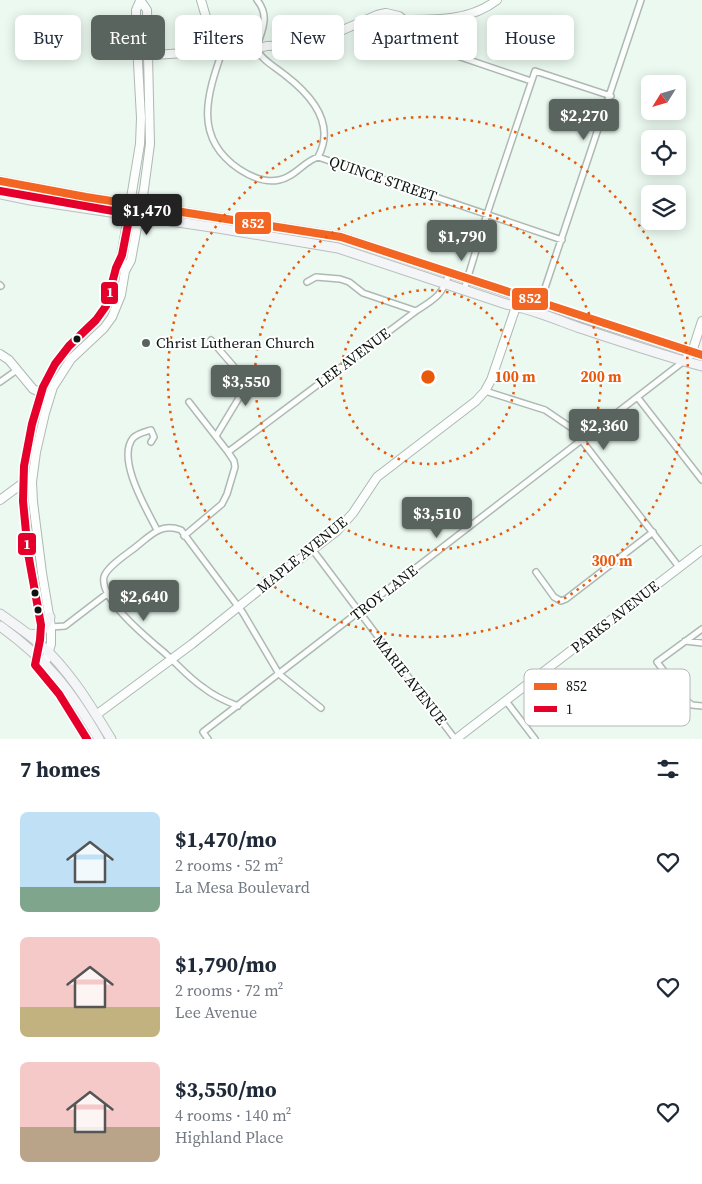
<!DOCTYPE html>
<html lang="en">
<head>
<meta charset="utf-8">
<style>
  body { margin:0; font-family:"Source Serif 4",serif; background:#f6f6f7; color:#1f2937; height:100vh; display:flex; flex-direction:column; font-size:19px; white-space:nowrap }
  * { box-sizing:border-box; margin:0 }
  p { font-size:16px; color:#747a83 }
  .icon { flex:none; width:28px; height:28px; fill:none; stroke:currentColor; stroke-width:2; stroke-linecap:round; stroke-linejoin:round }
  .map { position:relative; height:739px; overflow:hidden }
  .panel { display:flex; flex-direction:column; background:#fff; flex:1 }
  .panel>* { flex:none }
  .guide { position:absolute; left:15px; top:15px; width:672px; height:45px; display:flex; gap:10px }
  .needle { width:32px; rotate:233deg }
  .buttons { position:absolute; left:641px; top:75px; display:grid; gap:10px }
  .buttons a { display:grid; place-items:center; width:45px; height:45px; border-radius:8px; background:#fff; box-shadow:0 2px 12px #0003; font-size:25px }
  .price { position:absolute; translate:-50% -42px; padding:0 11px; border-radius:5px; background:#59645e; color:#fff; font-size:16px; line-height:32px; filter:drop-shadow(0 1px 2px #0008) }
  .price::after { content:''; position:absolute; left:50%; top:30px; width:15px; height:11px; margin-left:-8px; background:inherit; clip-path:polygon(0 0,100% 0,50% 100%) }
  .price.active { background:#222; color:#fff }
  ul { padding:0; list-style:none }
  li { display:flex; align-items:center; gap:15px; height:125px; padding:0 20px }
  li span { display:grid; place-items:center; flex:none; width:140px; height:100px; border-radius:8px; color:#555 }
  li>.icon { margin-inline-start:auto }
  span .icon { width:60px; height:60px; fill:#fffc; stroke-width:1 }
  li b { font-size:21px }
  h2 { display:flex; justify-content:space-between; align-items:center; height:60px; padding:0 20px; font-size:21px }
  .tag { padding:0 18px; border-radius:8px; background:#fff; box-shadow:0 2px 12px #0003; font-size:18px; line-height:45px }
  .tag.active { background:#59645e; color:#fff }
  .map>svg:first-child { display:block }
</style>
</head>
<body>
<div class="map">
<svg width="702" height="739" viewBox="0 0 702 739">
  <rect width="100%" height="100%" fill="#ebf9f0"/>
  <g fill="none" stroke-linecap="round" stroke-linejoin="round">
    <defs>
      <path id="street" d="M404 20 416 38 425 45 531 81
        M222 52C207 95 193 138 239 169 251 177 265 183 279 180 295 177 303 162 318 157 336 124 311 95 285 75 274 66 263 61 256 49 261 32 271 17 257 0
        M318 157 562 240
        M307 282 316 277 340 279 349 282 363 293 416 311
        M0 285 1 286
        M464 290 487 214 535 71 611 96
        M537 312 641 0
        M211 340 248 383 216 436
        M0 382 17 370
        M485 391 545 410 573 429 679 567
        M638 398 702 480
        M151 442 154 437 151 430C144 432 138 433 133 438 116 459 147 510 157 530
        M228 452 416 311C435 299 443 295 449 273
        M184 536 222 504 227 494 235 467 234 461 228 452 189 402
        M312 549 455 739
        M536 572 554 597 561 601 566 599 653 532
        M51 627 65 626 108 593
        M702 629 657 662 687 701 692 705 702 706
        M685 641 702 643
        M506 701 535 739
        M238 706C225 701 214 696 204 688 190 679 179 666 167 655 151 641 99 600 104 577 107 566 129 553 137 546 152 534 161 523 181 530L243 613 279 674 321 708
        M208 739 203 732 684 361"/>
      <path id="secondary" d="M201 0 216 51
        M138 56 216 51 233 54 267 46 292 45 318 39 336 33 377 15 386 13 399 16 404 20C436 20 470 21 497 0
        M125 271 121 258 140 144 141 118 136 26V10L140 1
        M0 354 9 360 33 389 49 397
        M684 361 692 352 702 321
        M0 500 23 483 32 482
        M45 663 51 644V627L42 573 33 502 32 482 36 452 45 413 53 387 71 359 104 328 112 317 121 295 125 271 131 260 144 189 150 144 147 10 140 0
        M96 715 192 644 263 587 337 531 353 513 377 477 476 401 485 391 491 380 520 295
        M456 739 702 550"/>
      <path id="primary" d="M0 181 86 197 341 237 510 293C533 298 553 307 576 315 618 329 660 342 702 355
        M0 194 30 200 218 228 338 248 506 304C532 309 555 319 580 328 620 341 661 355 702 366
        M0 614C14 624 28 633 40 644 70 671 90 705 111 739
        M0 626C47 660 70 689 99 739
        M29 634C42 637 45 627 50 617"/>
    </defs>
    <use href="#street" stroke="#aeb9b2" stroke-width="8"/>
    <use href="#secondary" stroke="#aeb9b2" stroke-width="10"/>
    <use href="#primary" stroke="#babfc0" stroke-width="11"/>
    <use href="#street" stroke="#fcfefd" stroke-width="5"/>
    <use href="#secondary" stroke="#fcfefd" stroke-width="8"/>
    <use href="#primary" stroke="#f4f5f7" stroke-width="9"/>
    <defs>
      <path id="bus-1" d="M0 181 86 197 341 237 702 355"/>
      <path id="bus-2" d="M0 191 130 214 122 255 116 268 106 306 96 320 69 346 55 364 43 387 32 424 24 466 23 501 28 553 41 625 40 640 35 665 59 694 87 739"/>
    </defs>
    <use href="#bus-1" stroke="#fff" stroke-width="11"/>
    <use href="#bus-2" stroke="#fff" stroke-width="11"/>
    <use href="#bus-1" stroke="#f26522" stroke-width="8"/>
    <use href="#bus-2" stroke="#e4002b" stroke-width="8"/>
  </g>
  <g fill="none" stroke="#e8590c" stroke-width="2.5" stroke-dasharray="2.5 5">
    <circle cx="428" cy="377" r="87"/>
    <circle cx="428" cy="377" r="173"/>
    <circle cx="428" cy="377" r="260"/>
  </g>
  <g fill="#0b140f" stroke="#fff" stroke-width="2">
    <circle cx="77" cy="339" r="4.5"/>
    <circle cx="35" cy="593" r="4.5"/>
    <circle cx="38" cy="610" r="4.5"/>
  </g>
  <circle fill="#59645e" stroke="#fff" stroke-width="2" cx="146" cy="343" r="5"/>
  <g text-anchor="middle" stroke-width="4" stroke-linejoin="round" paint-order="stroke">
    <g font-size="15" fill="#0b140f" stroke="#fff">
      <text transform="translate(383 179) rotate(19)" y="5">QUINCE STREET</text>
      <text transform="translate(353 358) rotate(-37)" y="5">LEE AVENUE</text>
      <text transform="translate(302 555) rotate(-39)" y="5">MAPLE AVENUE</text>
      <text transform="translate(384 593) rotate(-38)" y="5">TROY LANE</text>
      <text transform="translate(615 617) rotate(-38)" y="5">PARKS AVENUE</text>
      <text transform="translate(410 680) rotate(52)" y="5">MARIE AVENUE</text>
    </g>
    <g font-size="15" fill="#0b140f" stroke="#fff" text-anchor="start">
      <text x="156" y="348">Christ Lutheran Church</text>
    </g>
  </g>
  <rect x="524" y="669" width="166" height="57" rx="8" fill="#fff" stroke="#b6b8b7" stroke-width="1"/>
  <rect x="534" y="683" width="23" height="7" fill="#f26522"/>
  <rect x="534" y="706" width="23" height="6" fill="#e4002b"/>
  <g font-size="14" fill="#0b140f">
    <text x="566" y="691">852</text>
    <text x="566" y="714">1</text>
  </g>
  <circle cx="428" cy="377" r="8" fill="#e8590c" stroke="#fff" stroke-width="2.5"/>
  <g font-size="15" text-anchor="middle" font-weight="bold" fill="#e8590c" stroke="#fff" stroke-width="4" stroke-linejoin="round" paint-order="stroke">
    <text x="515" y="382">100 m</text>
    <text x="601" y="382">200 m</text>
    <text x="612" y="566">300 m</text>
  </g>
  <g stroke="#fff" stroke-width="2">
    <rect x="234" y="211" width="38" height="24" rx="5" fill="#f26522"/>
    <rect x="100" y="281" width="19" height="24" rx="5" fill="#e4002b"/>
    <rect x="511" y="287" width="38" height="24" rx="5" fill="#f26522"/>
    <rect x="17" y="532" width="20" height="24" rx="5" fill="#e4002b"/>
  </g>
  <g font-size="14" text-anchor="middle" font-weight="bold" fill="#fff">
    <text x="253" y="228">852</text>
    <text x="110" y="297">1</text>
    <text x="530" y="303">852</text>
    <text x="27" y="549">1</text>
  </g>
</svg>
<div class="buttons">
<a><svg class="needle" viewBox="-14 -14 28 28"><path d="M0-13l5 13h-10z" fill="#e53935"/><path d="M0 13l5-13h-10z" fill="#747a83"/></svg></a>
<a><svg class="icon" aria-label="locate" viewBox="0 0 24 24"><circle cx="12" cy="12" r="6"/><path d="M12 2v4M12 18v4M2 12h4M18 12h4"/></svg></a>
<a><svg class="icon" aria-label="layers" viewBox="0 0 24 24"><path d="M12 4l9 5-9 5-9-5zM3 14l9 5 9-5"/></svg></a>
</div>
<b class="price" style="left:584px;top:141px">$2,270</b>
<b class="price active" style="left:147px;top:236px">$1,470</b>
<b class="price" style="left:462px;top:262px">$1,790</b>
<b class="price" style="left:246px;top:407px">$3,550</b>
<b class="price" style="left:604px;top:451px">$2,360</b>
<b class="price" style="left:437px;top:539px">$3,510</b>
<b class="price" style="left:144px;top:622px">$2,640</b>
<div class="guide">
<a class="tag">Buy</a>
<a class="tag active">Rent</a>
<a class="tag">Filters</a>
<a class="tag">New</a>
<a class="tag">Apartment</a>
<a class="tag">House</a>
</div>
</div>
<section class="panel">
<h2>7 homes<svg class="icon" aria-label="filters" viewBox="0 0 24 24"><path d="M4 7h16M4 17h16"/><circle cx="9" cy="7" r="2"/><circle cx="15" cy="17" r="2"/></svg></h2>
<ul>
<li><span style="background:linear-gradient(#bfe0f5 75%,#7fa58c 0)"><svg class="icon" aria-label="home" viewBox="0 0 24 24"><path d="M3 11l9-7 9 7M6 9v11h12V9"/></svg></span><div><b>$1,470/mo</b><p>2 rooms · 52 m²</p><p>La Mesa Boulevard</p></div><svg class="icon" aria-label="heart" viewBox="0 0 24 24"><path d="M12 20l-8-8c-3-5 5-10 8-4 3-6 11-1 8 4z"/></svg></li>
<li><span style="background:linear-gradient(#f6c9c9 70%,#c2b280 0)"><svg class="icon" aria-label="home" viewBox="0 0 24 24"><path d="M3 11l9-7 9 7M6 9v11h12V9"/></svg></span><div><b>$1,790/mo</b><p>2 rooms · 72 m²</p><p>Lee Avenue</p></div><svg class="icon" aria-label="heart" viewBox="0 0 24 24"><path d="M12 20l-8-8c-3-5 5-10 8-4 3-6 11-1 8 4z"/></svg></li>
<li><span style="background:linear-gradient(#f6c9c9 65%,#b9a48a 0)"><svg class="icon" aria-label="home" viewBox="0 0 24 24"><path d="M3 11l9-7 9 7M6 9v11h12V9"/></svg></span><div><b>$3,550/mo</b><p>4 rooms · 140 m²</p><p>Highland Place</p></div><svg class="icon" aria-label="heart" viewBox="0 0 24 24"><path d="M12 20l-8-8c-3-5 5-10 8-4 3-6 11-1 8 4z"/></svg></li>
</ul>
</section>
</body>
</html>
